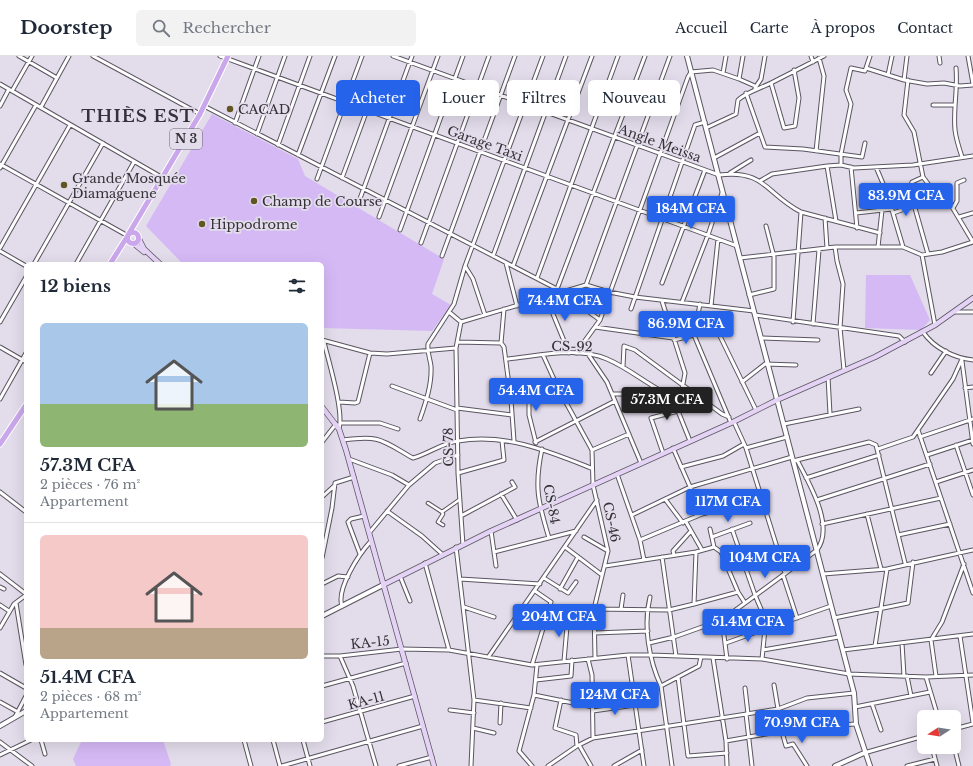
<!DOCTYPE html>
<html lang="fr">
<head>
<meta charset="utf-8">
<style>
  body { margin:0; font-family:"Libre Baskerville",serif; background:#f2f2f3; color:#1f2937; height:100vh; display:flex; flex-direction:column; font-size:15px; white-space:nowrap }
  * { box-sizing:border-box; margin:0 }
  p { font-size:13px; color:#747a83 }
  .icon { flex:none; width:22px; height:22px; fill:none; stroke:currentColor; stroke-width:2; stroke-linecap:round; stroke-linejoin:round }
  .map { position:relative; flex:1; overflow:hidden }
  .details { position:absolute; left:24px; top:206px; width:300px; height:480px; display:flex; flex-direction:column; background:#fff; border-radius:6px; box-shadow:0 4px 16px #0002 }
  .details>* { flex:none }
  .banner { position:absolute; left:336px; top:24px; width:380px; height:36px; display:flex; gap:8px }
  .needle { width:26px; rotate:258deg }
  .fabs { position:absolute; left:917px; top:654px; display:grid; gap:8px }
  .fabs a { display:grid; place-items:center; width:44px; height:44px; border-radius:6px; background:#fff; box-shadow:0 4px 16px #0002; font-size:20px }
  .price { position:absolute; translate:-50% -34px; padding:0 9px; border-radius:4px; background:#2563eb; color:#fff; font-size:13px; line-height:26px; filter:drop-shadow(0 1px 2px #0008) }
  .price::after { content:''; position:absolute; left:50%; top:24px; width:12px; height:9px; margin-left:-6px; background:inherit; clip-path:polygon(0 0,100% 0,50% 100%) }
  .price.selected { background:#222; color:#fff }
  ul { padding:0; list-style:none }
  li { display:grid; align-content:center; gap:8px; height:212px; padding:0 16px }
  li+li { border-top:1px solid #e0e1e3 }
  li span { display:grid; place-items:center; height:124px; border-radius:6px; color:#555 }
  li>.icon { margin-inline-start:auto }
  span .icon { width:72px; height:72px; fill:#fffc; stroke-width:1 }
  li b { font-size:17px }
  h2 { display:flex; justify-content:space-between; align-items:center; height:48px; padding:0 16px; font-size:17px }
  .pill { padding:0 14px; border-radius:6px; background:#fff; box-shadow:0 4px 16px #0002; font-size:14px; line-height:36px }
  .pill.selected { background:#2563eb; color:#fff }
  header { display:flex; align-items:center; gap:24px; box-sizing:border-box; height:56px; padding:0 20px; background:#fff; border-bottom:1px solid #e0e1e3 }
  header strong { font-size:19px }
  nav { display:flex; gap:22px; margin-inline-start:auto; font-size:14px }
  .search { width:280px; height:36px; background:#f2f2f3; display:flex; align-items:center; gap:10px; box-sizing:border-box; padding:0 14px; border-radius:6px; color:#747a83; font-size:15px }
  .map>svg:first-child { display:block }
</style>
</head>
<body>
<header>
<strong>Doorstep</strong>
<div class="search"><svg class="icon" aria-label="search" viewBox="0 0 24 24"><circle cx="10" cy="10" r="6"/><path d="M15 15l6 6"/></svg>Rechercher</div>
<nav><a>Accueil</a><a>Carte</a><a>À propos</a><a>Contact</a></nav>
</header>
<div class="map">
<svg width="973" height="710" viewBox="0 0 973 710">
  <rect width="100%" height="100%" fill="#e3dceb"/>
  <path fill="#d5b9f5" d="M212 58 298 103 305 120 444 203 432 238 451 249 432 275 322 272V208H183L146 170Z
    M866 219H910L930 264 921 274 865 272Z
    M82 684H163L171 708 170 710H76L73 703Z"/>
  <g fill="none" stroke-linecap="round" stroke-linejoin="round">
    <defs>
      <path id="pedestrian" d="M428 447 442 456
        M443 469 438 466 443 458 442 456 459 444"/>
      <path id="minor" d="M19 0 57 22
        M93 0 200 58
        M220 0 737 190
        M393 0 719 119C765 113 766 138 801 156L880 177
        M743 0 739 23 755 30
        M811 0 813 6
        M939 0 940 7
        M968 0 973 28
        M866 12 904 24 927 28 944 27 960 30 973 29
        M956 12C958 33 953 53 955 74 956 83 959 92 962 101
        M723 17 726 0
        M888 19 892 0
        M904 24 907 0
        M908 24 904 59 914 76 923 121 932 133 936 131 946 141 973 186
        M771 27 784 72 795 70 799 42 794 14
        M0 28 163 122
        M755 32 761 23 765 0
        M12 35 32 0
        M746 37 765 91 803 93 862 101 865 87
        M933 49H955
        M0 50 9 33
        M204 50 557 233 600 264
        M41 51 69 0
        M235 67 259 0
        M706 72 736 58 738 44C747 36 759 33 771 27 789 18 806 9 824 0
        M257 78 285 0
        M278 89 310 0
        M816 95 824 20 819 2
        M298 99 335 0
        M714 102 760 77
        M0 108 128 180
        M841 109V98L851 48 846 34 851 12 865 15 870 0
        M827 110 836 165
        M851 111 857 172
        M876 111 887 137 903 191
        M0 112 36 49
        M730 117 751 104
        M923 121 912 126 911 129 913 145 928 198
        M342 122 367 54
        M317 123 362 0
        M760 125 772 118 827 110 841 109 854 112 913 109 973 100
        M358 148 412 0
        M953 152 957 145V127L964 124
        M856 157 892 153
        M893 157 914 150
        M379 161 438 0
        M959 161 973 157
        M825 162 827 192
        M400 174 463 0
        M421 187 489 0
        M835 191 837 205 843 228 840 272 844 314
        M878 191 882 154
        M0 192 70 69
        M0 195 26 210
        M922 199 935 269
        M442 200 515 0
        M493 200 566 0
        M740 202 835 191H903L922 199 942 196 973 186
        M506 207 517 250
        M34 208 103 87
        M76 208 134 106
        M465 210 473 223 485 259
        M513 210 592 0
        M537 222 618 0
        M662 227 705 114
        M586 229 670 0
        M557 233 645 0
        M749 239 774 233V201L766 170
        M546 241 569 297
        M662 245 685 317 678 355 690 385
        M682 246 708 179 722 137
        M700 248 694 279 731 367
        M711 250 718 183
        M631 253 695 69 705 66
        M449 256 461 266
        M955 256H973
        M755 259 899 280 905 286
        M0 266 26 221
        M461 266 586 229 609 236 635 241 754 255
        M461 266 456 292 458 417 463 489
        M793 266 801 156
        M813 268 819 194
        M595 271 673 282
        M695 275 718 276 756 354
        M923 276C934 292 954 302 973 304
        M761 282 818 284
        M322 284 370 297 387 298 456 292
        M674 284 694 279
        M324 286C329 307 344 355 339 373
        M457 286 501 287 504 291 511 344 514 385
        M501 287 504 253
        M0 291 26 306
        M576 297 600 264 688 21 691 16 713 14 739 23
        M588 298 607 326 641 407
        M543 299 558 332 592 394 593 429 608 495 594 553 595 602
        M507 303C538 300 577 290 607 303 633 314 653 334 680 344
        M962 305 973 388
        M623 311 624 290 635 294 722 358 729 361
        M931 317 946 295
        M828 321 830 358
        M742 326 765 308 796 309
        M392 330 457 354
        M965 332 973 331
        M652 333 665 358
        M612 338H647L652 331
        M0 343 26 297
        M511 344 529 339
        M339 346 355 347 358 346 370 297
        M457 352 512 359
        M420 363C426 346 432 328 431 310 430 302 427 296 428 288L454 248 465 210 543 0
        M734 366 746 392 785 517
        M341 367H380L398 373
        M784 368 859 353
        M918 374 973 537
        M920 381 973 363
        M343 384C381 379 381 384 413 402 428 398 442 387 458 385 506 377 548 395 591 412
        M322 386 336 368
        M535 386 615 345
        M536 387 529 359V339L558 332
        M956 389 973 439
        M673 392 702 458
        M746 392 787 381
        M542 393C534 430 538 446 549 482
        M878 393 913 381 953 323 962 303
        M592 394 629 378
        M663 397 651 362 678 355
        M927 399 973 384
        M349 403 392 419 409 429
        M793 405 869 386 876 389 905 507
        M681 411 723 400 744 388
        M458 417 504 404 502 385
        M617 418 640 484 644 504
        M806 422 879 399
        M936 426 973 414
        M0 436 26 456
        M501 438 517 464
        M322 441 334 430
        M665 443 683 467
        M817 444 930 408
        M387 455 422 480 442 498
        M867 458 881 513
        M632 459 690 431 792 401
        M461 460 515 431 512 426
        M686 466 702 494
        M822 468 941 442
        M710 473 714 491 721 496 738 536 745 547
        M732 473 755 539 769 572
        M491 475 496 510
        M369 477 409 429 435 407 458 399
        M898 479 950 468
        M584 481 608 495
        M712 481 750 467
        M640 484 702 458 762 443
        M456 491 474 644 471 710
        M565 491 602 519
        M494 496 576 475
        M360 498 348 466 351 463 364 460
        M674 499 673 495 691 475
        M662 501 676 600
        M322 502 332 452 335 427 354 421
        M425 507 449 594
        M605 510 696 496
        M0 518 26 538
        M823 518 887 513 973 494
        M783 519 797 562
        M400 520 410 545
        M544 522 568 537 576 526
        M460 523 540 528
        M322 528 338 520 348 521
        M0 531 4 533
        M560 533 578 501
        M650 541C643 570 649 604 661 630
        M16 547 26 609
        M694 548 738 536
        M0 549 9 555
        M342 550C336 533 359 498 371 485
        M464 551 494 561
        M594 553 669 554 694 548 696 496 714 491
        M621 553 623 539
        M834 562 908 547 913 506
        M722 564 727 603
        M0 572 14 548 26 539
        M595 577 648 575
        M960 580 973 667
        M649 587 674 581 722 564 817 494C835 470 809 427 797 404
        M726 587 765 573
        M902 587 904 620
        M875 590 887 513
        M763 594 839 581
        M843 594 973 578
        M628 599 644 710
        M322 600H340L402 593 449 594 532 609 628 599H651L762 603 849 618 926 621 973 619
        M340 600 353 630 376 710
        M489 600 597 444
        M713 602 726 685
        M588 603 592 619 593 682
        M762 603 765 573 831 550
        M564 605 568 559
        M532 609 551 546 535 535
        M0 617 26 632
        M907 620 911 640
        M936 620 931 584 942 566 964 508
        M678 621 688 700 727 697
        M926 621 938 661
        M536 624 571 620 572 604
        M774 629 778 653
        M322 630 406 607
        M745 632 748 658
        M534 639 593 651
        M474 644 531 652
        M561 644 555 672 576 679 577 690
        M0 646 18 656
        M872 648 881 674
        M855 651 930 636
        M450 654 474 657
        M593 655 635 649
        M746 658 752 710
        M15 661 26 640
        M322 666 415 640
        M500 667 501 647
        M473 672 494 677
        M954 673 973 668
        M782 676 786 690 793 688 807 710
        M41 684 45 698
        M244 684 251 710
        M273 684 280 710
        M303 684 310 710
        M0 686 32 710
        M579 689 591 710
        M954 690 959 710
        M932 691 937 710
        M864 697 924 680
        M0 699 31 684
        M282 710 423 670
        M399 710 432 701
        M532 710 519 695 534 639 537 609
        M548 710 577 690 593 682 778 653 807 642 854 637
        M614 710 642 694
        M672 710 661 630 699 610 701 601
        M727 710 726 685 806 671 856 668
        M907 710 935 703"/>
      <path id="tertiary" d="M687 0 854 637 856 668 870 710
        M322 560 383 529
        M0 670 26 655
        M835 710 864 697"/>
      <path id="secondary" d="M138 181 144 193 160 208
        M133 187 144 196
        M322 351 339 373 346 394 434 710
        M383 529 491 475 731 367 777 344 875 301 935 269 973 242"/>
      <path id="primary" d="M127.5 182a5.5 5.5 0 1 1 11 0a5.5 5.5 0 1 1-11 0Z
        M128 179 200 58 228 0
        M110 208 127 181
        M0 388 26 349"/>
    </defs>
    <use href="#pedestrian" stroke="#5a5561" stroke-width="4.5"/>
    <use href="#minor" stroke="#5a5561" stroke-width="5"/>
    <use href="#tertiary" stroke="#5a5561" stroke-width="6"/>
    <use href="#secondary" stroke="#5a5561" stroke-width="6"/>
    <use href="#primary" stroke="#fff" stroke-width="7"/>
    <use href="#pedestrian" stroke="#fff" stroke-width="2.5"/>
    <use href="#minor" stroke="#fff" stroke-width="3"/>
    <use href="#tertiary" stroke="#fff" stroke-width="4"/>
    <use href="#secondary" stroke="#e5d3f5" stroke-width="4.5"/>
    <use href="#primary" stroke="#caa7eb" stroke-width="5"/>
  </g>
  <g fill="#615522" stroke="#e3dceb" stroke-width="1.5">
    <circle cx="230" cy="53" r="4"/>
    <circle cx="64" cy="129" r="4"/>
    <circle cx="254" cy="145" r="4"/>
    <circle cx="202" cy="168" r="4"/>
  </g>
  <g text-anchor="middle" stroke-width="3.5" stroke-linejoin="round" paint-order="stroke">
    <rect fill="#e3dceb" stroke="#68646d" stroke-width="1" x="170" y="73" width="32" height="20" rx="3"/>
    <g font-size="12" font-weight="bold" fill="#343137">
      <text x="186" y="87">N 3</text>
    </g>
    <g font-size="13" fill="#343137" stroke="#e3dceb" text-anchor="start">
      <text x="238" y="58">CACAD</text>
      <text x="72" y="127">Grande Mosquée<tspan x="72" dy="15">Diamaguene</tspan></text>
      <text x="262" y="150">Champ de Course</text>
      <text x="210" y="173">Hippodrome</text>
    </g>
    <g font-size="13" fill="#343137" stroke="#e3dceb">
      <text transform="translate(485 87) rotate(20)" y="5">Garage Taxi</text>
      <text transform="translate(660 87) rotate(20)" y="5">Angle Meissa</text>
      <text transform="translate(572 290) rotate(1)" y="5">CS-92</text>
      <text transform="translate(448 391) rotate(-91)" y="5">CS-78</text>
      <text transform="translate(552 448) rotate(79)" y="5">CS-84</text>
      <text transform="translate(612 466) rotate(78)" y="5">CS-46</text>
      <text transform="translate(370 586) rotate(-6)" y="5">KA-15</text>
      <text transform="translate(366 644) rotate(-15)" y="5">KA-11</text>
    </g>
    <g font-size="17" font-weight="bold" letter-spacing="1" fill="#35303b" stroke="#e3dceb">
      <text x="138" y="66">THIÈS EST</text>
    </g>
  </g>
</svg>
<div class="fabs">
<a><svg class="needle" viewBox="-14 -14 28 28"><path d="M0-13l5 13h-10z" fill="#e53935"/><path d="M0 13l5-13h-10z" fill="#747a83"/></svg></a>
</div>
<b class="price" style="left:906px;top:161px">83.9M CFA</b>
<b class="price" style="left:691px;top:174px">184M CFA</b>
<b class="price" style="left:565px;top:266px">74.4M CFA</b>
<b class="price" style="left:686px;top:289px">86.9M CFA</b>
<b class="price" style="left:536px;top:356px">54.4M CFA</b>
<b class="price selected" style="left:667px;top:365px">57.3M CFA</b>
<b class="price" style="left:728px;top:467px">117M CFA</b>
<b class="price" style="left:765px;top:523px">104M CFA</b>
<b class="price" style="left:559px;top:582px">204M CFA</b>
<b class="price" style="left:748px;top:587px">51.4M CFA</b>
<b class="price" style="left:615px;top:660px">124M CFA</b>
<b class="price" style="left:802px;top:688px">70.9M CFA</b>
<div class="banner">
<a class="pill selected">Acheter</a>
<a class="pill">Louer</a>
<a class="pill">Filtres</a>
<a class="pill">Nouveau</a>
</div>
<section class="details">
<h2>12 biens<svg class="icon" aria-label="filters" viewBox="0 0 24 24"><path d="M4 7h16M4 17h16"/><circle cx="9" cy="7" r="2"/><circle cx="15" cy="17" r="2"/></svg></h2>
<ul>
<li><span style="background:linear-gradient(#a9c7e8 65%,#8fb573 0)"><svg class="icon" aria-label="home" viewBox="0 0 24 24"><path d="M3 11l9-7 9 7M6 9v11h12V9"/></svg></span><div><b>57.3M CFA</b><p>2 pièces · 76 m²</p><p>Appartement</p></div></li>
<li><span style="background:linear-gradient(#f6c9c9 75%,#b9a48a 0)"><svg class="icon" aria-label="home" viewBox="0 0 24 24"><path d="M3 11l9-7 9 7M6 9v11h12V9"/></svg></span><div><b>51.4M CFA</b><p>2 pièces · 68 m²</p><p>Appartement</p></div></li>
</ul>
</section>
</div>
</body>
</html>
